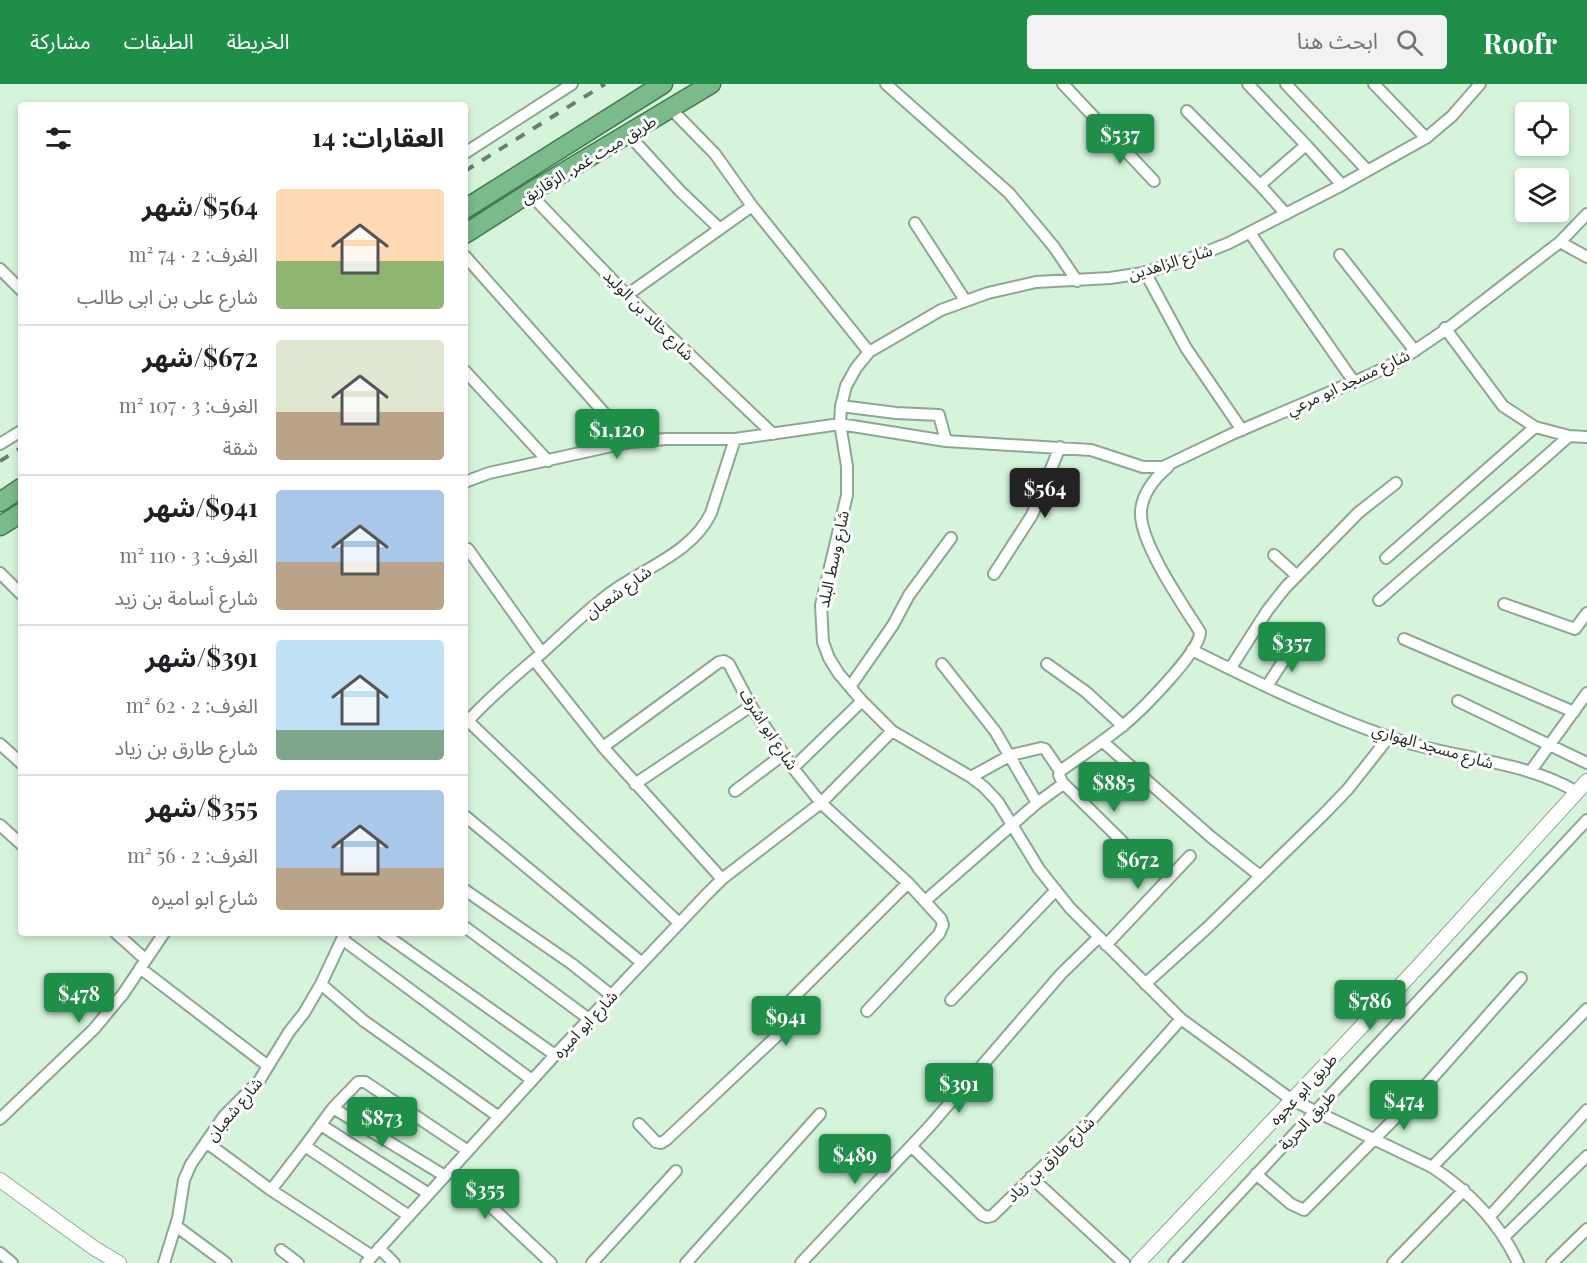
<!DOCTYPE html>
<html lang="ar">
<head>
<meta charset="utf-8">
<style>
  body { margin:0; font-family:"Playfair Display","Noto Sans Arabic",serif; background:#f2f2f2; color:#202124; direction:rtl; height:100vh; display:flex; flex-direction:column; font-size:22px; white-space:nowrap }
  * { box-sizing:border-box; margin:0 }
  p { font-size:20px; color:#757577 }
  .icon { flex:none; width:33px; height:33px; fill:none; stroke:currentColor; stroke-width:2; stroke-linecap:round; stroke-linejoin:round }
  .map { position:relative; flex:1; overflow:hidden; direction:ltr }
  .side { position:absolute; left:18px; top:18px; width:450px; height:834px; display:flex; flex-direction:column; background:#fff; border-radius:6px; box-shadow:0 3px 9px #0003; direction:rtl }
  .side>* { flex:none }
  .controls { position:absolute; left:1515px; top:18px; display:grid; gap:12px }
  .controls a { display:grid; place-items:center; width:54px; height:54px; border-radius:6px; background:#fff; box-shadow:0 3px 9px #0003; font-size:30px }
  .price { position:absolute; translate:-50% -51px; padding:0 14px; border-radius:6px; background:#1e8e48; color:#fff; font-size:20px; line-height:39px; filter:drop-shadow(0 2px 3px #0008) }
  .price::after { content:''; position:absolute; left:50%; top:36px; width:18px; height:14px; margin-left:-9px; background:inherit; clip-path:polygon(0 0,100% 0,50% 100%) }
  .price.selected { background:#222; color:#fff }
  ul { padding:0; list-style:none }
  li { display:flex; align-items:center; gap:18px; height:150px; padding:0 24px }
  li+li { border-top:2px solid #e0e0e0 }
  li span { display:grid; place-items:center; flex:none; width:168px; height:120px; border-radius:6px; color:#555 }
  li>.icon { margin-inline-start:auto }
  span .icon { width:72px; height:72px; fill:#fffc; stroke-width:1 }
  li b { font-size:26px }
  h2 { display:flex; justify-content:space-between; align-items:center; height:72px; padding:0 24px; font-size:26px }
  header { display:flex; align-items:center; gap:36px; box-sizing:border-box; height:84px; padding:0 30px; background:#1e8e48; color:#fff }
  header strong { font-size:28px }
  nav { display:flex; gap:33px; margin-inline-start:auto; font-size:21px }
  .search { width:420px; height:54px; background:#f2f2f2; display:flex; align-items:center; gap:15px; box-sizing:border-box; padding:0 21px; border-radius:6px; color:#757577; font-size:22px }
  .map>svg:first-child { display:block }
</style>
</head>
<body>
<header>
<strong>Roofr</strong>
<div class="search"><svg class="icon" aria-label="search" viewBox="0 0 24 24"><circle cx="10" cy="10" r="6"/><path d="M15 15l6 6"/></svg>ابحث هنا</div>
<nav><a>الخريطة</a><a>الطبقات</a><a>مشاركة</a></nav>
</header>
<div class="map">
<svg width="1587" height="1179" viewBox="0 0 1587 1179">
  <rect width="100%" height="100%" fill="#d6f4db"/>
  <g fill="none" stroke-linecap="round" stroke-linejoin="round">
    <defs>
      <path id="minor" d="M886 0 1009 109 1054 163 1077 197
        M1063 0 1154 97
        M1248 0 1306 61 1342 101
        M1286 0 1367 86
        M1374 0 1426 54
        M1480 0 1452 32 1426 54 1342 101 1229 159 1189 175 1143 189 1110 194 1036 198 988 209 941 226 869 268 856 284 846 302 841 322 840 340 847 382V411L821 521 823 558 829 574 839 590 862 617 892 647 971 693 984 703 998 718 1039 785 1070 824 1181 935 1292 1016 1432 1083C1470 1108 1499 1138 1518 1179
        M671 25 715 70 752 122 869 268
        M1187 27 1260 101 1286 130
        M628 50 680 107 720 145
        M465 69 572 0
        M1260 101 1306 61
        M529 109 627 211 773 350
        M915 139 965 216
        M1250 149 1354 298
        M1560 158 1587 173
        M1340 171 1415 267
        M465 172 630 358
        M0 185 21 206
        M1145 188 1186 264 1242 346
        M627 211 752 122
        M1445 244 1503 322 1535 343 1569 352 1587 353
        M465 287 548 377
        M841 322 896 329 939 331 946 357
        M0 360 21 347
        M465 398 489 389 630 358 666 355H735L840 340 946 357 1091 366 1143 383H1163L1232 350 1370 291 1401 276 1451 242 1560 158 1587 130
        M468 465 542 569
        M1274 471 1297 492
        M1386 474 1535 343
        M0 489 21 510
        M994 490 1032 431 1060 363
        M1379 516C1441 461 1507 408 1569 352
        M1504 520 1575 545 1587 529
        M1404 555 1574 628
        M1192 566C1256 598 1322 630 1389 653 1448 674 1524 676 1577 708
        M534 576 603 663 722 795
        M942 580 995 647 1037 719
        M1047 580 1086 608 1123 642
        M1230 585 1267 527 1285 504 1358 429 1396 399
        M1267 602 1293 562
        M850 603 893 541 909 511 951 454
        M1458 617 1587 679
        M465 634 679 839
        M465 640C489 614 516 591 543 568 563 550 583 530 605 513 640 485 691 471 711 429L735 355
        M1102 657 1211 753 1260 792
        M0 660 21 679
        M603 663 719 578 724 577 729 580 751 622 793 684 821 719 908 799 941 835 943 841 939 850 867 927
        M793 684 862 617
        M1530 688 1587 609
        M971 693 1011 671 1041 664 1045 665 1060 687
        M1063 699 1144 779
        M635 700 751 622
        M735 707 784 670
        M465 732 642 879
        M0 741 21 760
        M465 806 572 880 611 911
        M925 817 1037 719 1063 700 1059 691 1060 687C1080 673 1101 659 1121 643 1138 630 1201 567 1200 548 1183 521 1142 462 1141 431 1140 413 1154 394 1168 383
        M465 843 589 935
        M116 849 146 876
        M383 849 555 971
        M342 855 532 996
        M1106 861 1190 772
        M140 884 268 982
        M321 900 364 937 499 1033
        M1145 900 1207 844 1324 730 1348 705 1389 653
        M951 916 1056 806
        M333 1024 445 1092
        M0 1035 94 945 123 910 164 849
        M639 1040 656 1058 661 1059 666 1056 780 949C785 940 777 936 780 927L908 799
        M321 1041 429 1110
        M206 1058 271 1106 372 1172
        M911 1062 982 1131 987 1133 992 1132 1092 1035 1181 935
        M1432 1083 1587 925
        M451 1085 551 1179
        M1256 1090 1291 1120 1304 1126 1411 1018 1521 894
        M1031 1093 1124 1179
        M271 1106 305 1062
        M409 1132 305 1062 333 1024 358 998H365L468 1067
        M1490 1132 1587 1026
        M176 1142 226 1179
        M1505 1152 1587 1072
        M379 1164 394 1179
        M281 1166 298 1179
        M0 1169 12 1179
        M164 1179 178 1134 184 1096 191 1080 224 1032 259 997 289 948 304 929 321 900 345 849
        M366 1179 555 971 706 811 722 795 821 719 892 647
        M592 1179 676 1087
        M686 1179 820 1030
        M801 1179 929 1043 1061 890 1099 853
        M1174 1179 1587 736
        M1393 1179 1464 1106
        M1552 1179 1587 1145"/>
      <path id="tertiary" d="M0 1096 94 1164 119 1179
        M1138 1179 1415 886 1587 697"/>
      <path id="trunk" d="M465 125 663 0
        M465 150 529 109 711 0
        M0 418 21 404
        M0 442 21 429"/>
    </defs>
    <use href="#minor" stroke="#8ca891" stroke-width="14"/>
    <use href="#tertiary" stroke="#8ca891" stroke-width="16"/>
    <use href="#trunk" stroke="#447b52" stroke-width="21"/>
    <use href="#minor" stroke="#fff" stroke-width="10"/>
    <use href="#tertiary" stroke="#fff" stroke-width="14"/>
    <use href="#trunk" stroke="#7bba8b" stroke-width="18"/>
    <path stroke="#6b7f6f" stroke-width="4" stroke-dasharray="10 10" stroke-linecap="butt" d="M465 87 605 0
      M0 377 21 364"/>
  </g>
  <g text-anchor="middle" stroke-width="6" stroke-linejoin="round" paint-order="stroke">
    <g font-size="16" fill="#1c281f" stroke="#fff">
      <text transform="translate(588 75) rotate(-31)" y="6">طريق ميت غمر, الزقازيق</text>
      <text transform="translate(1170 178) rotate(-17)" y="6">شارع الزاهدين</text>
      <text transform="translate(649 231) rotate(45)" y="6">شارع خالد بن الوليد</text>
      <text transform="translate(1348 298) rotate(-25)" y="6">شارع مسجد ابو مرعي</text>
      <text transform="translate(833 475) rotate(-78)" y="6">شارع وسط البلد</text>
      <text transform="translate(618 508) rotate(-36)" y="6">شارع شعبان</text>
      <text transform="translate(769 645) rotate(57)" y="6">شارع ابو اشرف</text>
      <text transform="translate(1433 662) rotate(16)" y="6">شارع مسجد الهواري</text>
      <text transform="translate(585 940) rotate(-47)" y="6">شارع ابو اميره</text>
      <text transform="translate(1303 1005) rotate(-47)" y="6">طريق ابو عجوه</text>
      <text transform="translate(234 1025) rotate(-50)" y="6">شارع شعبان</text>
      <text transform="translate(1307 1036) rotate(-47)" y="6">طريق الحرية</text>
      <text transform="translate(1050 1075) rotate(-44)" y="6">شارع طارق بن زياد</text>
    </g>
  </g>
</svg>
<div class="controls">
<a><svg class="icon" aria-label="locate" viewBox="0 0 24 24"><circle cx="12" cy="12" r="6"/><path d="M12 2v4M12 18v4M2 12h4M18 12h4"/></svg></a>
<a><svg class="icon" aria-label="layers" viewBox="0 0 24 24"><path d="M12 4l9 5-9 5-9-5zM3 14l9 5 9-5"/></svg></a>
</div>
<b class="price" style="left:1120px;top:81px">$537</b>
<b class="price" style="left:617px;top:376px">$1,120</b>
<b class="price selected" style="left:1045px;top:435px">$564</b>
<b class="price" style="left:1292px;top:589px">$357</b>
<b class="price" style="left:1114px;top:729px">$885</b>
<b class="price" style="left:1138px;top:806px">$672</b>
<b class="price" style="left:79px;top:940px">$478</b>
<b class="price" style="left:1370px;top:947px">$786</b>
<b class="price" style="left:786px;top:963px">$941</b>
<b class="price" style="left:959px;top:1030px">$391</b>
<b class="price" style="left:1404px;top:1047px">$474</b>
<b class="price" style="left:382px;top:1064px">$873</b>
<b class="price" style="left:855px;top:1101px">$489</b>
<b class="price" style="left:485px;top:1136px">$355</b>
<section class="side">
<h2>العقارات: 14<svg class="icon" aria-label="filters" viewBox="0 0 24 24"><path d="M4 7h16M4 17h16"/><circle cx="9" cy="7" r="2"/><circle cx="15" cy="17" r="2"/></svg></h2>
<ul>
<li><span style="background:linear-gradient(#ffd9b3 60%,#8fb573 0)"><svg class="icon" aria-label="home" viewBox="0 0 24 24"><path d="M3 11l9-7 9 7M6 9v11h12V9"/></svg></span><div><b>$564/شهر</b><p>الغرف: 2 · 74 m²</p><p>شارع على بن ابى طالب</p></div></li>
<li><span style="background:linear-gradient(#dfe7d0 60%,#b9a48a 0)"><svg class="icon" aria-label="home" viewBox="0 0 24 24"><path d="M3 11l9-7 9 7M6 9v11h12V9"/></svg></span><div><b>$672/شهر</b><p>الغرف: 3 · 107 m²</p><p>شقة</p></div></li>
<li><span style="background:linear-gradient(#a9c7e8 60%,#b9a48a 0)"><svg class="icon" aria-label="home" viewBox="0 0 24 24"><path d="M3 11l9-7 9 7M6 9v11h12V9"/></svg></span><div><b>$941/شهر</b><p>الغرف: 3 · 110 m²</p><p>شارع أسامة بن زيد</p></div></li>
<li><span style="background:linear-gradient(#bfe0f5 75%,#7fa58c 0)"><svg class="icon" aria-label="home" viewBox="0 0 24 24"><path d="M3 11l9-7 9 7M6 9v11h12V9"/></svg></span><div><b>$391/شهر</b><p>الغرف: 2 · 62 m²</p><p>شارع طارق بن زياد</p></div></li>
<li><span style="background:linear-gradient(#a9c7e8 65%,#b9a48a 0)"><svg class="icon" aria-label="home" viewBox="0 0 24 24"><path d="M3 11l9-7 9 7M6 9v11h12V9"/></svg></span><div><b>$355/شهر</b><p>الغرف: 2 · 56 m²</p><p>شارع ابو اميره</p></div></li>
</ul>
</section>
</div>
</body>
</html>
